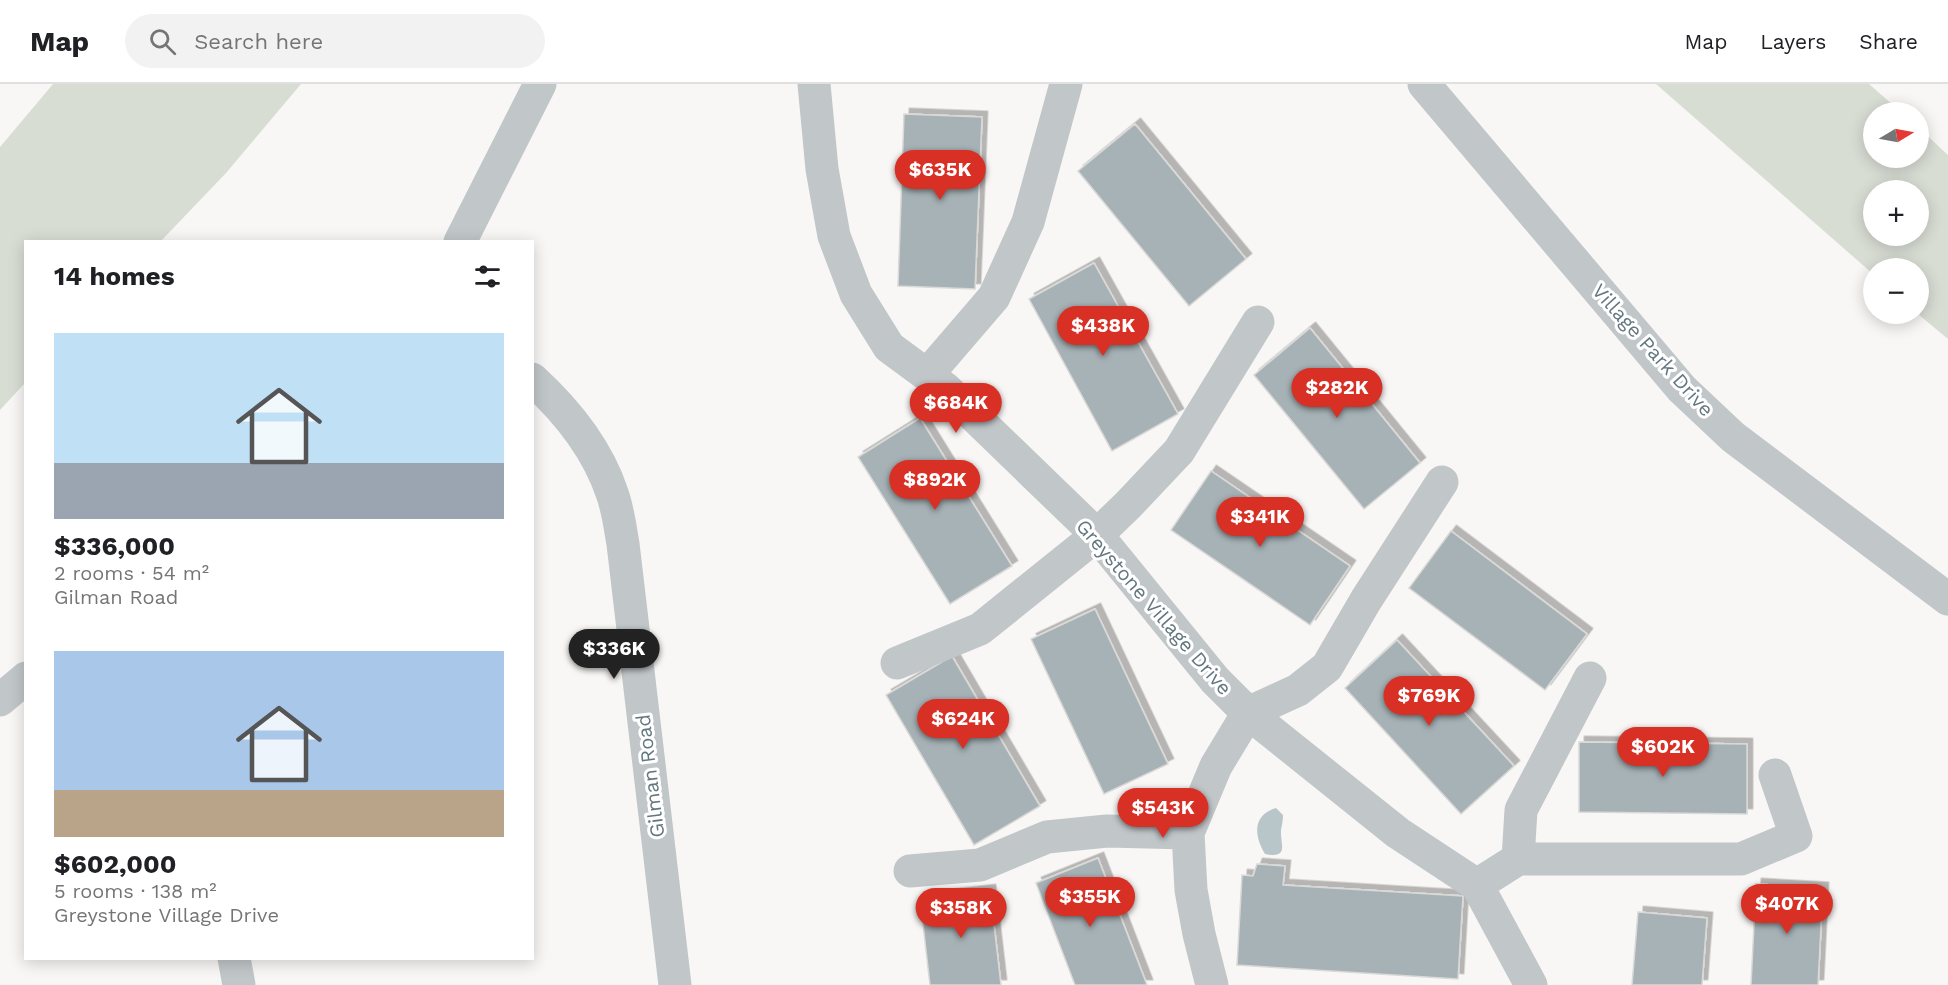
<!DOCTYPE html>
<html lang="en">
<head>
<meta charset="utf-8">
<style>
  body { margin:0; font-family:"Work Sans",sans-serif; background:#f2f2f2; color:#202124; height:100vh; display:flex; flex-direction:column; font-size:22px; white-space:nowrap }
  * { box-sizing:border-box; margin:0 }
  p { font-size:20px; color:#757577 }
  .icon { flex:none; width:33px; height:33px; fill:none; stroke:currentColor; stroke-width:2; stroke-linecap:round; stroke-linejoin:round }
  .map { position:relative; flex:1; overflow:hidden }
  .sheet { position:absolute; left:24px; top:156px; width:510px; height:720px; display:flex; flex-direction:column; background:#fff; border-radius:0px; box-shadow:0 3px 15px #0003 }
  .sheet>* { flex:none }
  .needle { width:39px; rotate:80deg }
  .buttons { position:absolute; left:1863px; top:18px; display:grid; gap:12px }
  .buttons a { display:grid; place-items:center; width:66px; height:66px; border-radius:50%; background:#fff; box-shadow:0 3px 15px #0003; font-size:30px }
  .price { position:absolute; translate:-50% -51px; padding:0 14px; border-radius:21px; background:#d93025; color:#fff; font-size:20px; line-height:39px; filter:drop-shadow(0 2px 3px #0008) }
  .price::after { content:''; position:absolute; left:50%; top:36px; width:18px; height:14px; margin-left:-9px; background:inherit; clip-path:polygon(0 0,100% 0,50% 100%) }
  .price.selected { background:#222; color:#fff }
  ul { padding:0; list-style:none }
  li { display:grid; align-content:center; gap:12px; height:318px; padding:0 30px }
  li span { display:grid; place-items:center; height:186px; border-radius:0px; color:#555 }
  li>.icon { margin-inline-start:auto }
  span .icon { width:108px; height:108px; fill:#fffc; stroke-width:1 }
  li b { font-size:26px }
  h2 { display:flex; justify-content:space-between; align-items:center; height:72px; padding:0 30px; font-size:26px }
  header { display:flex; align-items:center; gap:36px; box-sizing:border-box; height:84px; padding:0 30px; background:#fff; border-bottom:2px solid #e0e0e0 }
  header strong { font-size:28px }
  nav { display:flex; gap:33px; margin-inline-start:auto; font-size:21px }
  .search { width:420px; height:54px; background:#f2f2f2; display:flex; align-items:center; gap:15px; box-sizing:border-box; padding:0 21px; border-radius:33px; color:#757577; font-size:22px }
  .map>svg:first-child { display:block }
</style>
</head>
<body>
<header>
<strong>Map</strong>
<div class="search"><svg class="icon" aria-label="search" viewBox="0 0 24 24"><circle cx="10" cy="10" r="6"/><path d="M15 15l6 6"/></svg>Search here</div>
<nav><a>Map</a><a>Layers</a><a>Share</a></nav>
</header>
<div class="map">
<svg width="1948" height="901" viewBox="0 0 1948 901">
  <defs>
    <filter id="shadow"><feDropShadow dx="5.5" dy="-5.5" stdDeviation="0" flood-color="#0004"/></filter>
  </defs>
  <rect width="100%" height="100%" fill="#f8f7f5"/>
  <path fill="#d8ddd4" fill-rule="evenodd" d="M53 0H301L226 89 161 157 26 158 25 299 0 326V63Z
    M1656 0H1869L1901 28H1874V74H1918L1919 44 1948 71V255L1918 230V184H1874L1873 190ZM1874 106H1918V152H1874Z"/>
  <path fill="#b8c6c9" d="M1276 724 1283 731C1283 736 1282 741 1281 746 1280 760 1290 775 1265 770 1254 752 1252 731 1276 724Z"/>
  <path fill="#a7b2b6" stroke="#d9d9d7" stroke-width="1.5" filter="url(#shadow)" d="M904 30 982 33 975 205 898 202Z
    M1135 40 1246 175 1189 222 1078 87Z
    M1094 179 1178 330 1112 367 1029 215Z
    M1310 244 1420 379 1364 425 1254 291Z
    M920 334 1012 482 950 520 858 373Z
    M1211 387 1350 482 1310 541 1171 446Z
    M1451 447 1587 550 1545 606 1409 504Z
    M1095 525 1168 680 1104 710 1031 555Z
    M1397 556 1514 682 1461 730 1345 604Z
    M952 572 1040 722 974 761 886 611Z
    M1579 658 1747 660V730L1579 728Z
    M1098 774 1147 901H1075L1036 799Z
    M1257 780 1285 782 1283 801 1463 812 1458 895 1237 881 1242 791 1253 792Z
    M1756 800 1823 804 1818 901H1751Z
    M990 806 1001 901H930L920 814Z
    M1638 828 1707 834 1702 901H1632Z"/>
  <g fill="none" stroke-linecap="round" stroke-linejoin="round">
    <path stroke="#c1c6c9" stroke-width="33" d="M814 0 822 85 834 152 856 210 889 263 946 305 1097 451 1215 596 1248 629 1398 749 1477 801 1531 901
      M1424 0 1682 305 1733 353 1948 515
      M460 158 540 0
      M927 291 994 213 1028 138 1066 0
      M532 295C567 327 597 364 612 409 618 425 620 443 623 460L675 901
      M897 579 980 545 1097 451 1128 421 1179 367 1258 238
      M0 616 26 594
      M1248 629 1298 606 1327 583 1366 516 1442 398
      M1518 775 1521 726 1590 594
      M910 787 980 781 1047 753 1107 747 1188 749
      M1477 801 1518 775H1741L1796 752 1775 691
      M234 874 239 901
      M1212 901 1199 850 1191 806 1188 749 1216 682 1248 629"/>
  </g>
  <g text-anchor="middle" stroke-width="6" stroke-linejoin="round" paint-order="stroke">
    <g font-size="20" fill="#637780" stroke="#fff">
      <text transform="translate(1653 266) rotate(48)" y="7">Village Park Drive</text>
      <text transform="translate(1154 523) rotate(49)" y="7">Greystone Village Drive</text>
      <text transform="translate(650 692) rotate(-97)" y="7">Gilman Road</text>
    </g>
  </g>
</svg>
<div class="buttons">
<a><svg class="needle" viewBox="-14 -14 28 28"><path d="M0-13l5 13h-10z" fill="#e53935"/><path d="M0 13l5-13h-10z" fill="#757577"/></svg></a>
<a>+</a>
<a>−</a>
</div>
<b class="price" style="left:940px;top:117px">$635K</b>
<b class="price" style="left:1103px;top:273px">$438K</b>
<b class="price" style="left:1337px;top:335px">$282K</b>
<b class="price" style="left:956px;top:350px">$684K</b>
<b class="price" style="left:935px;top:427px">$892K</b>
<b class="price" style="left:1260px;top:464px">$341K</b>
<b class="price selected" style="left:614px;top:596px">$336K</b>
<b class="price" style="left:1429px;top:643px">$769K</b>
<b class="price" style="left:963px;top:666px">$624K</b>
<b class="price" style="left:1663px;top:694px">$602K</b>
<b class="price" style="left:1163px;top:755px">$543K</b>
<b class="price" style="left:1090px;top:844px">$355K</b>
<b class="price" style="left:1787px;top:851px">$407K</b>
<b class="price" style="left:961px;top:855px">$358K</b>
<section class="sheet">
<h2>14 homes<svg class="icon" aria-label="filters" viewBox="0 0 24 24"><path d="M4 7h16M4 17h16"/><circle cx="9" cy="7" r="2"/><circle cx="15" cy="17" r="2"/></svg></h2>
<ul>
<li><span style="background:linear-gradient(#bfe0f5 70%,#9aa5b1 0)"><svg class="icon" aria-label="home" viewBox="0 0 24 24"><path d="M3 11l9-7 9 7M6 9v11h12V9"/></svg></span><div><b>$336,000</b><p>2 rooms · 54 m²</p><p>Gilman Road</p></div></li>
<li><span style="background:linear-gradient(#a9c7e8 75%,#b9a48a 0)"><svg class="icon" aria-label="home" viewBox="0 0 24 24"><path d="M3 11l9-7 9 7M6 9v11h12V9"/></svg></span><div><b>$602,000</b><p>5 rooms · 138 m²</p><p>Greystone Village Drive</p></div></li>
</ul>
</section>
</div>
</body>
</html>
